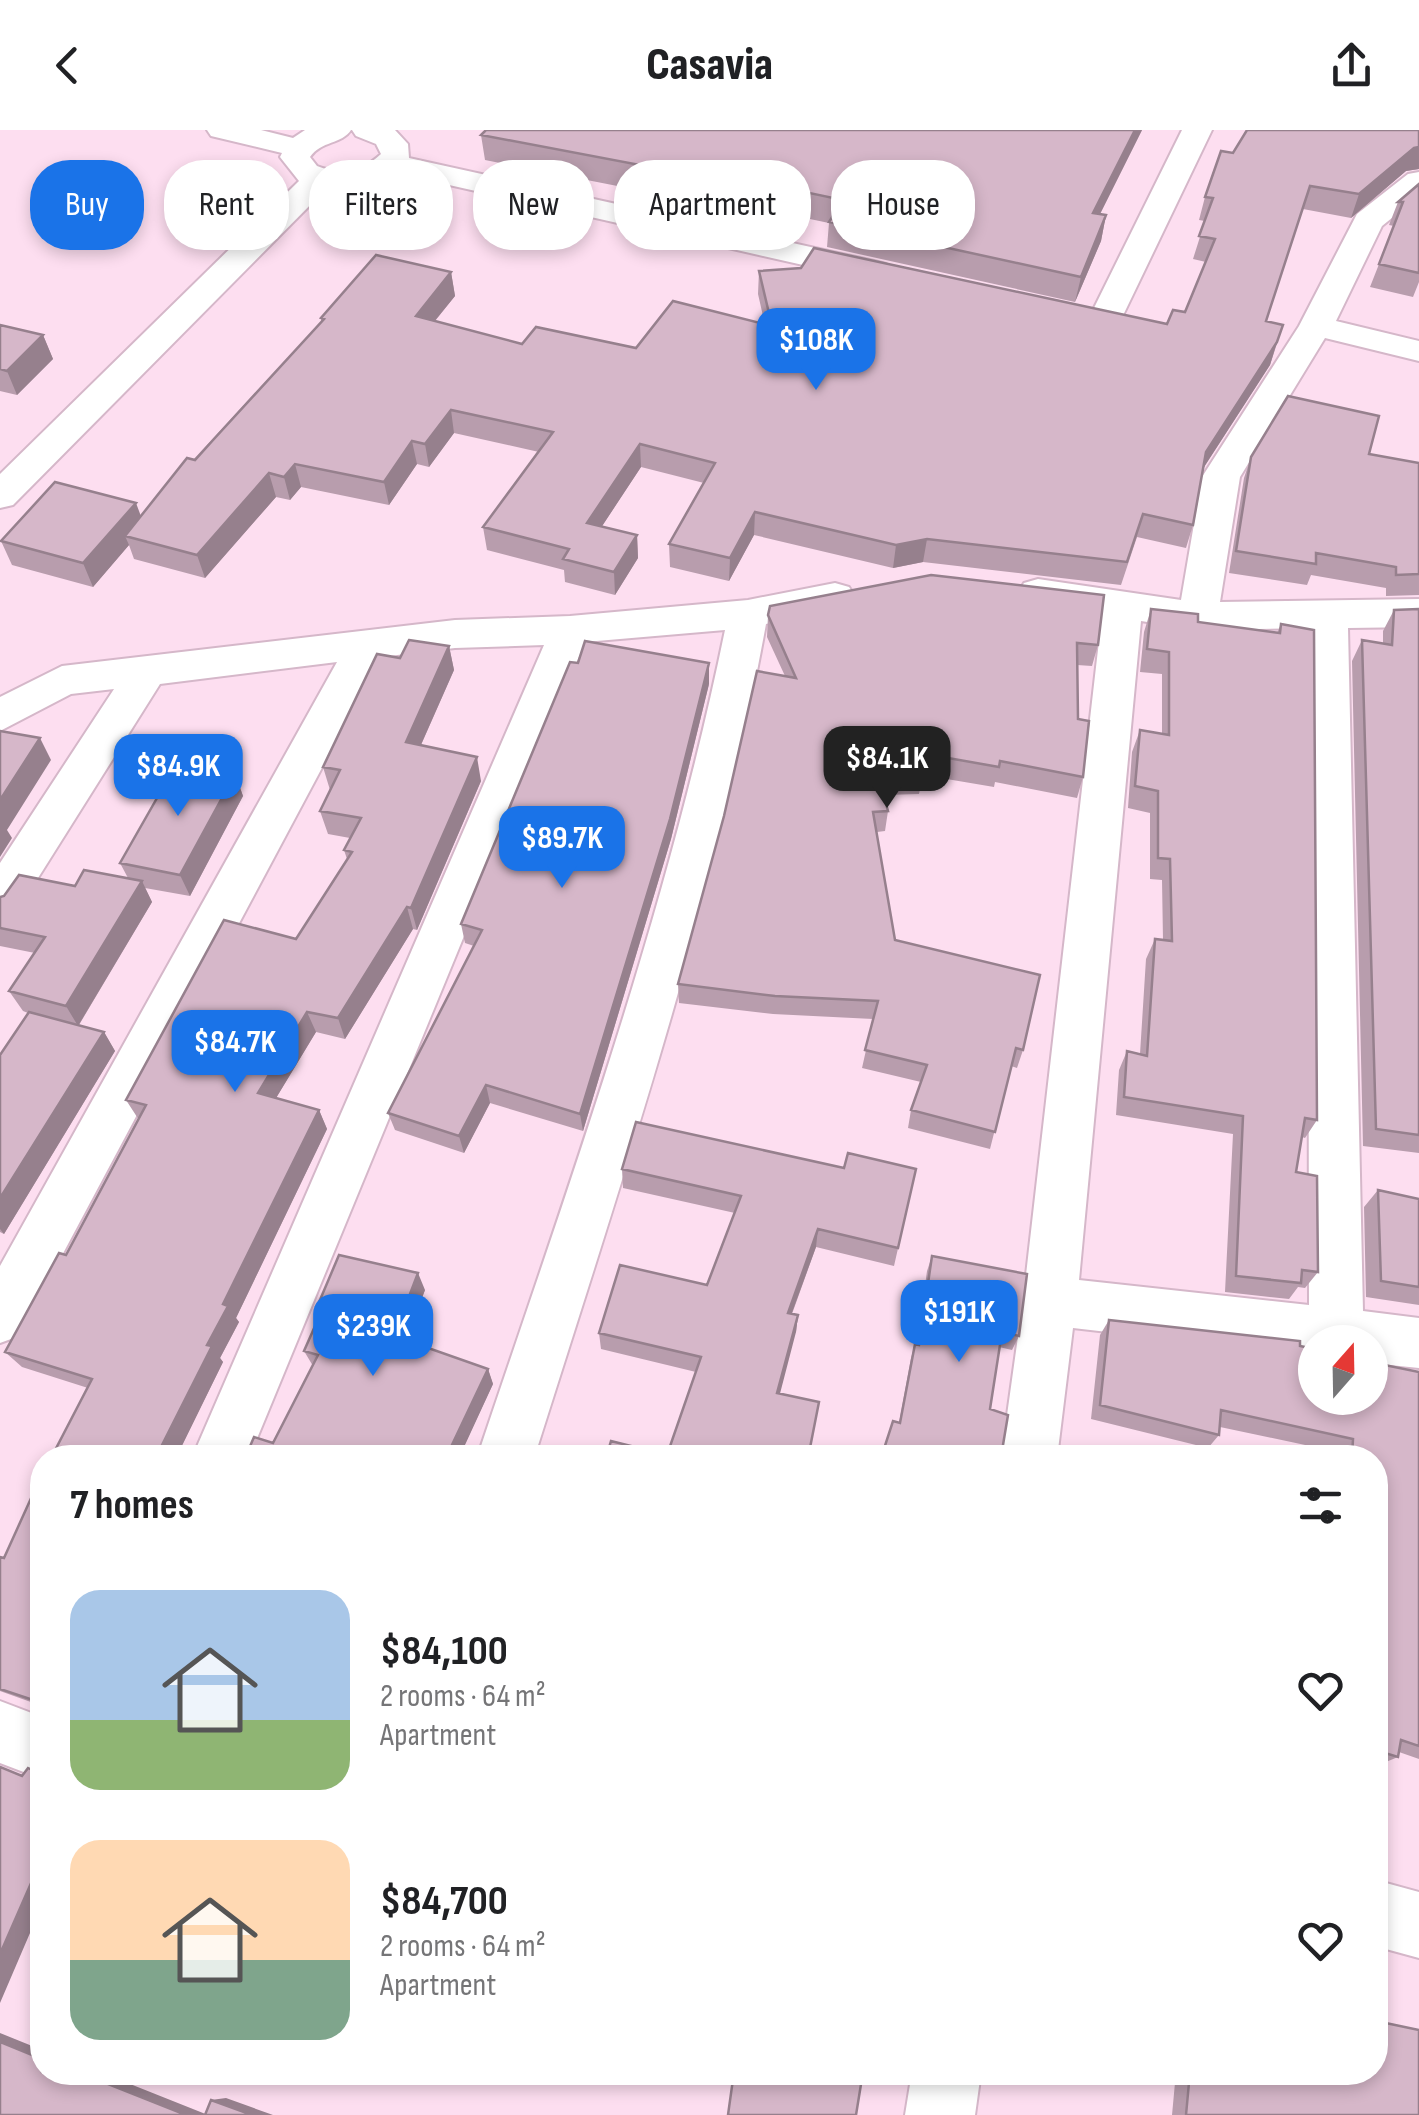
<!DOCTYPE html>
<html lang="en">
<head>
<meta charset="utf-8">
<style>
  body { margin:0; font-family:"Sofia Sans Condensed",sans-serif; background:#f2f2f2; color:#202124; height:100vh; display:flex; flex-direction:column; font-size:38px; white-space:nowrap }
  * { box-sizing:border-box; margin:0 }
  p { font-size:32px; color:#757577 }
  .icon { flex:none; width:55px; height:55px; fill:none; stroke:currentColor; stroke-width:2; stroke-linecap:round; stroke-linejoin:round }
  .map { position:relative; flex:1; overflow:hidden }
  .drawer { position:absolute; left:30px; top:1315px; width:1358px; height:640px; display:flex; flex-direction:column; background:#fff; border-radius:40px; box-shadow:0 5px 15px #0003 }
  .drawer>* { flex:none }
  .banner { position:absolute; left:30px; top:30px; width:1360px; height:90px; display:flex; gap:20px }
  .needle { width:65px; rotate:20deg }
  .controls { position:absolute; left:1298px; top:1195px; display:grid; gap:20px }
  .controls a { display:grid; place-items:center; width:90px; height:90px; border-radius:50%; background:#fff; box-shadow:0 5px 15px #0003; font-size:50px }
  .price { position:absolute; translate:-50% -85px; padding:0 22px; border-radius:20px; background:#1a73e8; color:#fff; font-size:32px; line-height:65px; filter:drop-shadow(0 2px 5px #0008) }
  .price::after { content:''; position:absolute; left:50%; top:60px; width:30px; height:22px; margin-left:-15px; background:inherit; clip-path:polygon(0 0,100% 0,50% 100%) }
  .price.current { background:#222; color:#fff }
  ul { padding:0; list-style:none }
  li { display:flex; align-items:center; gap:30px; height:250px; padding:0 40px }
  li span { display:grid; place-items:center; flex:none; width:280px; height:200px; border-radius:30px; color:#555 }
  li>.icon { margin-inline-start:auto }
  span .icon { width:120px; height:120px; fill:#fffc; stroke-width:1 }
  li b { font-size:42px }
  h2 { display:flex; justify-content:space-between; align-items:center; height:120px; padding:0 40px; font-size:42px }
  .pill { padding:0 35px; border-radius:40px; background:#fff; box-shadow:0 5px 15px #0003; font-size:35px; line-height:90px }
  .pill.current { background:#1a73e8; color:#fff }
  header { display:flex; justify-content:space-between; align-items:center; height:130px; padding:0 40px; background:#fff; font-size:45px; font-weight:800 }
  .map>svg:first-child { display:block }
</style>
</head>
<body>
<header><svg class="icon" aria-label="back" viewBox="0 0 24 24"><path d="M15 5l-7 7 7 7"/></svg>Casavia<svg class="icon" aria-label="share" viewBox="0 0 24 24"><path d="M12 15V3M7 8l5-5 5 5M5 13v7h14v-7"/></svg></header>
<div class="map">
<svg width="1419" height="1985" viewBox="0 0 1419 1985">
  <rect width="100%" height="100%" fill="#fddef0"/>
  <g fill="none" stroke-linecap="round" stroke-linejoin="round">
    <defs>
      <path id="street" d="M207 0H261L293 8 305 0H351C342 14 321 11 310 27L317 36C341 45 362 42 381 24L376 14 356 6 352 0H395L408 14 409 28 874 131 886 134 890 141 886 148 874 151 396 43C376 58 351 61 327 58L13 375 0 378V344L299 51 280 27 282 23 211 6Z
        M1182 0H1212L1116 200 1104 203 1038 187 1033 180 1038 173 1050 170 1093 180Z
        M1419 42V66L1382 96 1336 191 1419 211V231L1325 208 1240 347 1220 472 1419 469V497L1348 498 1363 1181 1419 1188V1238L1370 1233V1212H1315V1226L1073 1198 1057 1328H1001L1023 1171 1102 485 1024 471 1018 462 1024 453 1038 449 1181 470 1202 347 1299 196 1357 84 1408 44ZM1141 491 1198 500 1308 498 1309 1175 1079 1150Z
        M835 453 849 457 855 466 849 475 766 494C714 779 621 1052 534 1328H477C569 1054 667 783 725 500L585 512 249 1328H192L544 515 455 518 381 527 19 1206 0 1213V1136L337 532 160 554 16 783 0 788V733L114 559 71 564 0 601V567L62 536 455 490 570 486 748 470Z
        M0 1571 42 1587V1649L0 1633Z
        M1375 1750 1419 1762V1828L1375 1816Z
        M912 1942H981L975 1985H905Z"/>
    </defs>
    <use href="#street" stroke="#d5b7c9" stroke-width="4"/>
    <use href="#street" fill="#fff" fill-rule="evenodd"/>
  </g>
  <path fill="#b89dad" d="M486 0H1142L1100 84 1106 85 1101 111 1075 172 827 117 829 93 734 73 726 84 653 68V63L485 30 481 5Z
    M1419 0V39L1406 41 1351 88 1303 79 1266 191 1283 195 1270 235 1203 338 1193 395 1186 418 1137 407 1121 455 923 432 893 438 754 405 729 451 670 437 669 414 704 353 641 337 602 396 637 405 638 428 615 465 565 452 564 440 487 420 483 397 539 322 454 303 429 337 417 334 389 375 301 357 290 370 276 367 205 448 134 429 129 415 93 457 12 435 1 411 141 386 321 192V188L451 142 455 166 435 191 522 214 636 218 765 195 758 164 759 141 1167 194 1185 182 1206 132 1193 129 1205 91 1199 90 1205 67 1233 23Z
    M1419 54V152L1413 167 1370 157 1394 96 1389 95 1398 72Z
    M0 195 43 205 53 229 17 265 0 261Z
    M1369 324 1419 333V465L1386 466V458L1311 445 1307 455 1229 443 1244 348 1251 327Z
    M1151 479 1198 492 1277 503 1281 494 1317 990 1305 1008 1302 1007 1296 1042 1318 1142 1305 1158 1298 1157 1289 1169 1225 1162 1233 1004 1116 985 1119 940 1127 921 1140 924 1146 829 1155 809 1163 810 1162 750 1150 749V683L1128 678 1132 622 1140 600 1162 604V544L1140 542 1144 502Z
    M1419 479V1023L1363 1016 1352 531 1362 510 1383 513V501L1394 480Z
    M768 485 1098 515 1092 536 1077 535 1078 589 1083 647 1077 668 995 652 994 657 923 645 919 664 884 665 888 681 885 701 877 702 895 810 1023 920 1017 938 1011 936 990 1019 908 998 911 980 921 952 862 938 873 889 773 884 679 873 678 854 785 546 767 507Z
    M449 516 454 540 421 615 481 651 417 800 413 799 345 909 316 902 276 968 319 980 327 999 236 1188 239 1192 220 1228 223 1232 178 1323 51 1328 88 1258 22 1237 5 1222 66 1125 139 990 126 970 296 809 347 729 344 720 350 708 328 704 320 681 330 660 323 637 400 528Z
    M709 554 671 709 583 1001 490 973 464 1023 395 1000 388 983 474 816 465 813 461 794Z
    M235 644 243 666 190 766 145 758 152 772 79 895 104 902 115 921 4 1104 0 1102V925L28 883 23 881 9 861 35 823 0 816V767L128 748 120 733Z
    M844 1038 916 1039 894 1136 816 1117 792 1184 798 1185 796 1202 667 1325 696 1242 601 1219 599 1203 707 1155 735 1083 623 1058 622 1039Z
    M1378 1060 1419 1069V1175L1366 1167 1364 1077Z
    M932 1126 1019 1206 1012 1220 999 1217 990 1279 1003 1315 1016 1328 899 1293 911 1228 915 1214H917L927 1141Z
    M425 1160 406 1210 488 1239 493 1254 462 1320 468 1322 470 1328H245L273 1313 313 1236 304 1221 321 1184 317 1177Z
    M1109 1190 1300 1216 1419 1242V1629L1399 1622 1398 1627 1381 1634 1375 1632V1328H1338V1322L1220 1297 1219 1305 1208 1318 1091 1289 1100 1205Z
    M42 1344V1576L0 1561V1427L4 1428Z
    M1375 1892H1381L1419 1985H1172L1176 1942H1375Z"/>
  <path fill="#96808d" d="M1135 0H1142L1088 108 1093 83Z
    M1419 17V39L1406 41 1351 88 1359 64 1414 18Z
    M734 47V73L726 84V58Z
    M1106 85 1101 111 1075 172 1081 147Z
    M451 142 455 166 420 209 416 186Z
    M43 205 53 229 17 265 7 241Z
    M1277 212 1270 235 1199 345 1206 322Z
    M451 280 454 303 429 337 425 314Z
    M412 311 417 334 389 375 384 352Z
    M640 314 641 337 589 416 587 393Z
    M295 334 301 357 290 370 284 347Z
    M269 343 276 367 205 448 197 425Z
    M136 373 145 397 125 406 129 415 93 457 83 433Z
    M755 382 754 405 729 451 730 428Z
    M637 405 638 428 615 465 614 442Z
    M927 409 923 432 893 438 896 415Z
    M449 516 454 540 412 635 406 612Z
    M709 533V554L671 709 583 1001 580 984Z
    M40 608 51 630 7 700 12 708 0 727V670Z
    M477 627 481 651 417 800 411 778Z
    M235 644 243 666 190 766 180 745Z
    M142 751 152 772 78 896 66 876Z
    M407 777 413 799 345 909 338 888Z
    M307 882 316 902 267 983 258 963Z
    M104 902 115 921 4 1104 0 1099V1068Z
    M486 955 490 973 464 1023 459 1006Z
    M319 980 327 999 236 1188 239 1192 220 1228 223 1232 176 1328 161 1317 207 1215 223 1174Z
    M818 1099 816 1117 786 1199 788 1183Z
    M418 1143 425 1160 401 1222 394 1206Z
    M798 1185 796 1202 776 1279 777 1263Z
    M488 1239 493 1254 459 1328 451 1317Z
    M32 1751 42 1754V1775L0 1873V1824Z
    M0 1903 42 1920V1929L0 1912Z
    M78 1942H100L208 1985H186Z
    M226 1968 273 1985H252L211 1970Z"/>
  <path fill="#d6b7c9" stroke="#96808d" stroke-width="2.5" d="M486 0H1135L1093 83 1106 85 1081 147 829 92 843 70 734 47 726 58 652 43 656 38 481 5Z
    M1247 0H1419V17L1414 18 1359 64 1310 56 1266 191 1283 195 1277 212 1206 322 1193 395 1143 384 1127 432 927 409 896 415 755 382 730 428 669 414 715 333 640 314 587 393 637 405 614 442 563 429 569 419 483 397 553 302 451 280 425 314 412 311 384 352 295 334 284 347 269 343 197 425 125 406 187 328 195 330 214 309 324 189 321 188 376 125 451 142 416 186 522 214 536 197 636 218 673 171 772 196 759 141 801 138 814 118 1167 194 1173 180 1185 182 1215 109 1199 106 1213 68 1205 67 1221 21 1233 23Z
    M1419 54V143L1379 134 1403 72H1398Z
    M0 195 43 205 7 241 0 239Z
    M1288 266 1379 286 1369 324 1419 333V444L1396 445V437L1316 423V434L1236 421 1251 327Z
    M55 352 136 373 83 433 1 411Z
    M931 445 1104 465 1098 515 1077 513 1078 589 1089 591 1083 647 1000 631 999 637 920 623 923 644 878 645 888 681 873 682 895 810 1040 845 1023 920 1016 918 995 1002 911 980 927 935 865 920 878 871 775 866 678 854 724 686 757 541 796 548 768 485 770 476Z
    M1151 479 1198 484V492L1280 503 1281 494 1314 500 1317 990 1305 988 1296 1042 1317 1046 1318 1142 1302 1140 1301 1153 1236 1146 1243 986 1124 967 1127 921 1147 926 1155 809 1172 811 1170 729 1158 728V661L1135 656 1140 600 1169 605V522L1147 519Z
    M1419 479V1005L1376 999 1362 510 1392 515 1394 480Z
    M409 510 449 516 406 612 477 627 411 778 407 777 338 888 307 882 258 963 319 980 223 1174 228 1176 207 1215 212 1216 161 1317 191 1328H51L92 1249 5 1222 59 1123 66 1125 146 975 126 970 224 790 296 809 352 722 344 720 361 688 320 681 340 640 323 637 377 524 400 528Z
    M585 511 709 533 670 689 580 984 486 955 459 1006 388 983 482 800 461 794 570 532 578 533Z
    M0 601 40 608 0 670Z
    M177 633 235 644 180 745 120 733Z
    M84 740 142 751 66 876 9 861 45 807 0 798V767L4 766 19 745 75 756Z
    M29 882 104 902 0 1068V925Z
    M636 992 844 1038 848 1023 916 1039 898 1118 818 1099 788 1183 798 1185 777 1263 819 1272 808 1328H606L611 1311 667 1325 701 1227 599 1203 620 1135 707 1155 741 1066 622 1039Z
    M1378 1060 1419 1069V1157L1381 1151Z
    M339 1125 418 1143 394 1206 488 1239 451 1317 468 1322 465 1328H245L254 1307 273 1313 318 1225 304 1221 323 1178 317 1177Z
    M932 1126 1027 1144 1019 1206 1002 1202 990 1279 1008 1285 1003 1315 1007 1320H1018L1016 1328H881L893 1291 900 1293 915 1214 919 1215Z
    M1109 1190 1300 1211V1216L1315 1219V1268H1370V1232L1419 1242V1616L1401 1610 1398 1627 1375 1620V1426L1383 1429 1384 1346 1375 1344V1328H1352L1353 1309 1221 1280 1219 1305 1100 1275Z
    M42 1344V1573L0 1559V1427L4 1428Z
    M0 1637 22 1646 28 1638 42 1645V1756L32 1751 0 1824Z
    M1381 1892 1419 1900V1985H1186L1190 1942H1375V1917L1382 1918Z
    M0 1912 42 1929V1942H78L186 1985H0Z
    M734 1942H863L856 1985H728Z
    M211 1970 252 1985H205Z"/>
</svg>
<div class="controls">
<a><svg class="needle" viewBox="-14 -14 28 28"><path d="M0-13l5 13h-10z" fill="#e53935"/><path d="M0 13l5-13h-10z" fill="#757577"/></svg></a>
</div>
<b class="price" style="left:816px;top:263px">$108K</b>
<b class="price current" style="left:887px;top:681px">$84.1K</b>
<b class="price" style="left:178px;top:689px">$84.9K</b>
<b class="price" style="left:562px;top:761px">$89.7K</b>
<b class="price" style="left:235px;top:965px">$84.7K</b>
<b class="price" style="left:959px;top:1235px">$191K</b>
<b class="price" style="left:373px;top:1249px">$239K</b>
<div class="banner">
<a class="pill current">Buy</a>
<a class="pill">Rent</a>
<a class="pill">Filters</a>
<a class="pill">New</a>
<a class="pill">Apartment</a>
<a class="pill">House</a>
</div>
<section class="drawer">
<h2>7 homes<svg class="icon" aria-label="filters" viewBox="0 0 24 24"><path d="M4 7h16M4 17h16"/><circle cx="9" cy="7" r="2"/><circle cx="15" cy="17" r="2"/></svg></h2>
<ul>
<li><span style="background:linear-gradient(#a9c7e8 65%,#8fb573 0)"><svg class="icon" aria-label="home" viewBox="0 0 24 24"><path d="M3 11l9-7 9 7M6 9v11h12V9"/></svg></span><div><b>$84,100</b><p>2 rooms · 64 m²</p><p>Apartment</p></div><svg class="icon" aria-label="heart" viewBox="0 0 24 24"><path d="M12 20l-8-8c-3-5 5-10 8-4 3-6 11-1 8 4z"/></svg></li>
<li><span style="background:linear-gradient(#ffd9b3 60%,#7fa58c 0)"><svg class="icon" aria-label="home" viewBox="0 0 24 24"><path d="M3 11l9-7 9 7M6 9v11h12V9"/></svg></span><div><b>$84,700</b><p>2 rooms · 64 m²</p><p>Apartment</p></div><svg class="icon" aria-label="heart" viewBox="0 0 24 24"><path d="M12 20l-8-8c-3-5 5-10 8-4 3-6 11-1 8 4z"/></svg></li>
</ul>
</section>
</div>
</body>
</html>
